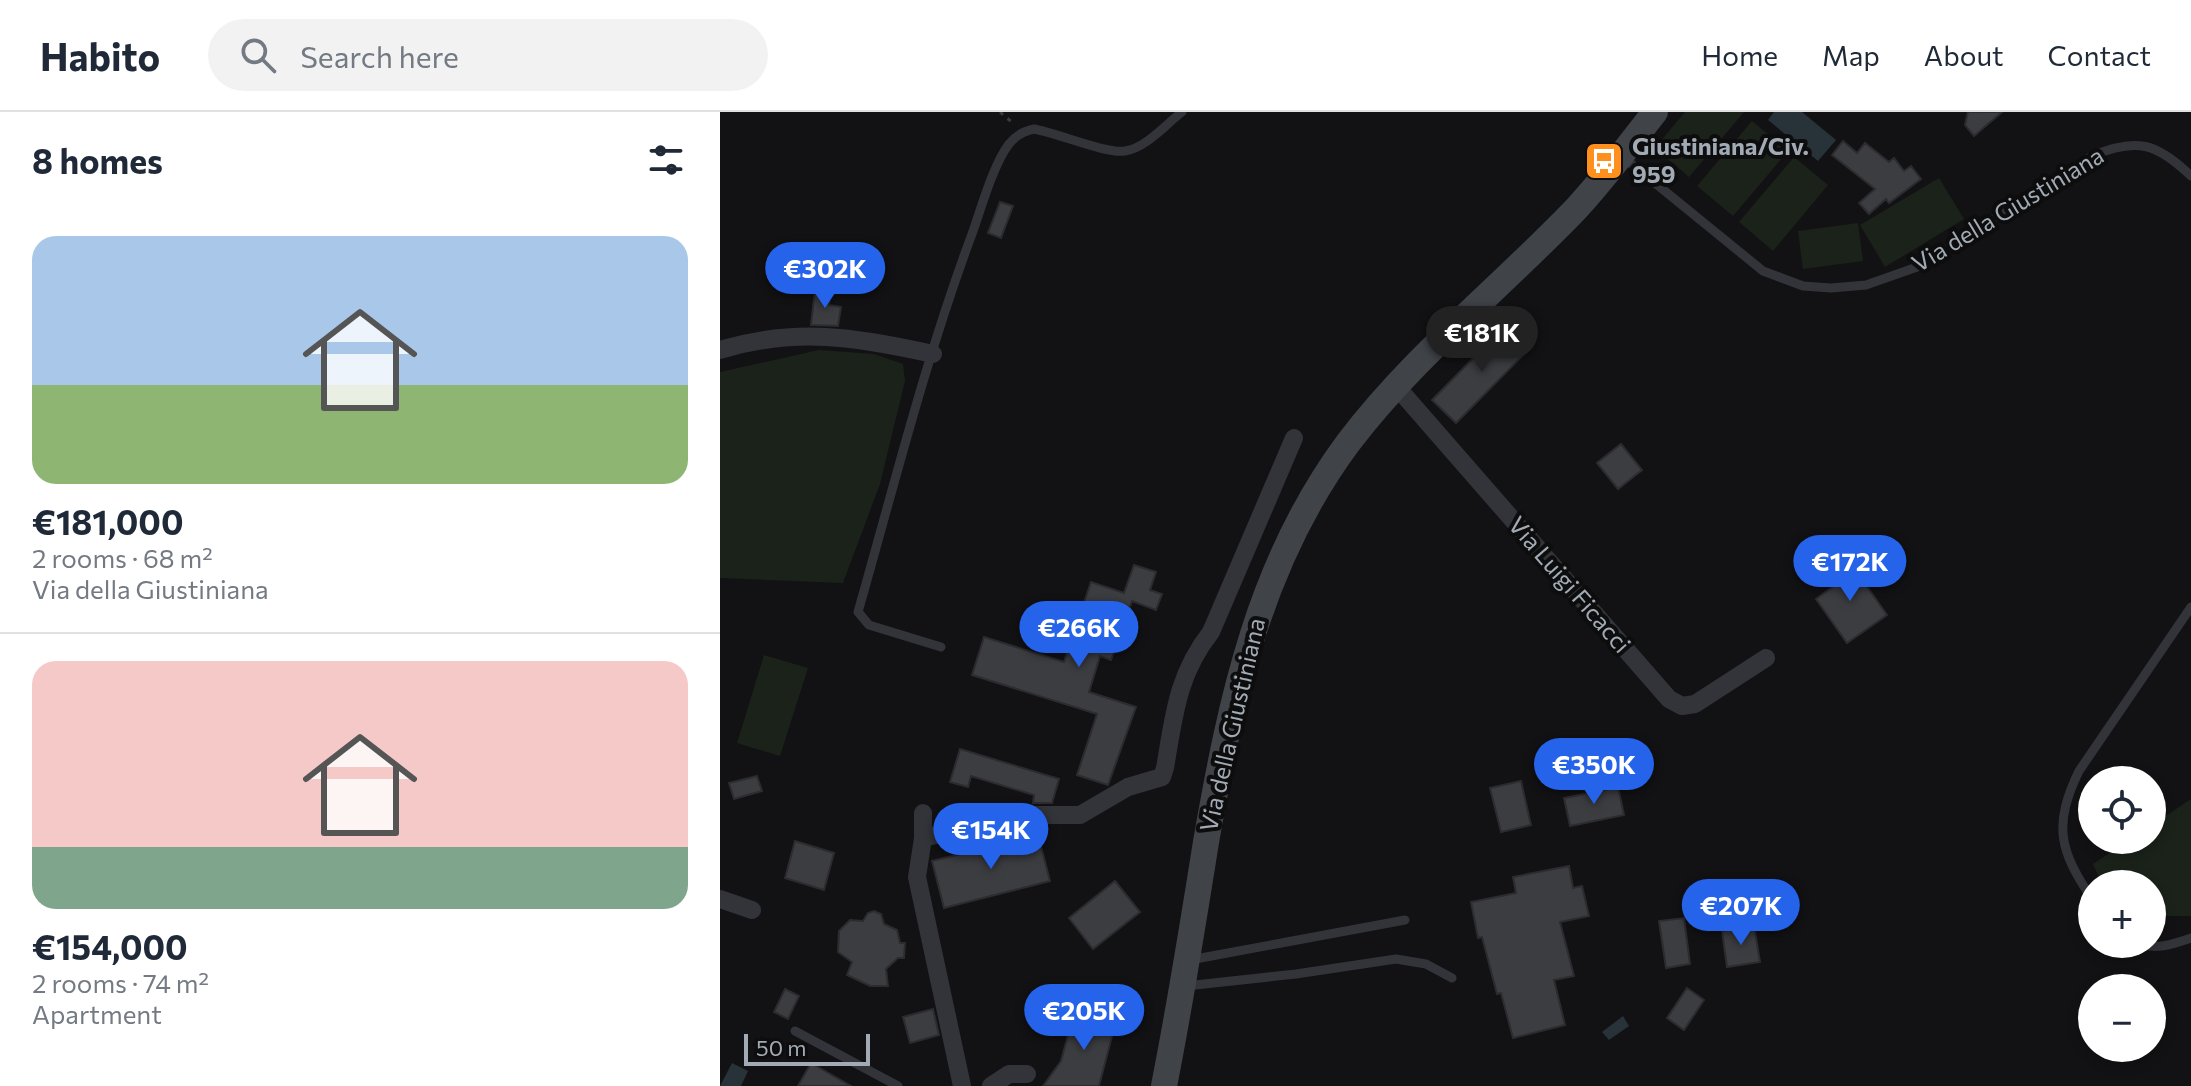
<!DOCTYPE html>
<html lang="en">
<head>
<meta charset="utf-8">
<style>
  body { margin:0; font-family:Commissioner,sans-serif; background:#f2f2f3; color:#1f2937; height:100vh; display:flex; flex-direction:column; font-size:30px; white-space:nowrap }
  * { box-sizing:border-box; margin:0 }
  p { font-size:26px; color:#747a83 }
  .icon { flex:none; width:44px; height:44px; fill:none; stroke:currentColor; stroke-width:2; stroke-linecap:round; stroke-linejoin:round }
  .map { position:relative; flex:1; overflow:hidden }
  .details { display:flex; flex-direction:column; background:#fff; width:720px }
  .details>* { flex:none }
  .fabs { position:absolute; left:1358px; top:654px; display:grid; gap:16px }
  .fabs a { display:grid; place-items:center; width:88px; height:88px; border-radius:50%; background:#fff; box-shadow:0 4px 12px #0003; font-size:40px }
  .scale { position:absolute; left:24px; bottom:20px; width:126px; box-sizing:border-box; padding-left:8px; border:4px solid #a2abb5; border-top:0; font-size:22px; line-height:28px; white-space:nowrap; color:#a2abb5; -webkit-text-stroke:6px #0d0d0e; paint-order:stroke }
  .price { position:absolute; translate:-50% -68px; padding:0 18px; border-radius:28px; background:#2563eb; color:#fff; font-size:26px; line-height:52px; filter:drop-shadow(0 2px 4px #0008) }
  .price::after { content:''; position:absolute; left:50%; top:48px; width:24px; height:18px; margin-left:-12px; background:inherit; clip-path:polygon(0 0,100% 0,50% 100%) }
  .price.current { background:#222; color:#fff }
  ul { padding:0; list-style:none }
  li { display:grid; align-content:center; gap:16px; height:424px; padding:0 32px }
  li+li { border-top:2px solid #e0e1e3 }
  li span { display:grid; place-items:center; height:248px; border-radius:24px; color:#555 }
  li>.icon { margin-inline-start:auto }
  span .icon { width:144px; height:144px; fill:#fffc; stroke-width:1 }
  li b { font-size:34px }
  h2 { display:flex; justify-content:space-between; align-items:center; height:96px; padding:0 32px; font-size:34px }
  header { display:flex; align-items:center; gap:48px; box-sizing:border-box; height:112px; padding:0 40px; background:#fff; border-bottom:2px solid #e0e1e3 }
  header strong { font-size:38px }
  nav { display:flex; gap:44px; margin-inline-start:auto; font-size:28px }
  .search { width:560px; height:72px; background:#f2f2f3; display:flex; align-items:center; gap:20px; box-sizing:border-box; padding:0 28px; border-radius:44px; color:#747a83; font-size:30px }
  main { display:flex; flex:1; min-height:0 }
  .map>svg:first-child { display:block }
</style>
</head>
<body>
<header>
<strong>Habito</strong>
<div class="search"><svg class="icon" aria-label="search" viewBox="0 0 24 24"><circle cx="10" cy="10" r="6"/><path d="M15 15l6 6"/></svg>Search here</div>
<nav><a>Home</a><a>Map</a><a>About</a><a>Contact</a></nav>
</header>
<main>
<section class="details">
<h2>8 homes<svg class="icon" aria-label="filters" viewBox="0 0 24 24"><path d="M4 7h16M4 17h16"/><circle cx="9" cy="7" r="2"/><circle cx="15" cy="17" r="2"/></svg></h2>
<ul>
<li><span style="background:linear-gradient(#a9c7e8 60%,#8fb573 0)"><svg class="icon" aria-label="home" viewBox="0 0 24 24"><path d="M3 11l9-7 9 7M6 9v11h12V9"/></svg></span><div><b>€181,000</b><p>2 rooms · 68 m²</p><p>Via della Giustiniana</p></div></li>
<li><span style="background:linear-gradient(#f6c9c9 75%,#7fa58c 0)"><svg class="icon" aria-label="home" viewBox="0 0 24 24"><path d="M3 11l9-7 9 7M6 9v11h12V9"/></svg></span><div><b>€154,000</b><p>2 rooms · 74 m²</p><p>Apartment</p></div></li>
</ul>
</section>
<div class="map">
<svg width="1471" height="974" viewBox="0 0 1471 974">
  <rect width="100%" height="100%" fill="#121214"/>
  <path fill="#1a221a" d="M965 0H1024L969 65 935 36Z
    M1032 9 1068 39 1013 104 977 74Z
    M1074 45 1108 73 1053 139 1019 110Z
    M1219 66 1244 107 1165 155 1140 113Z
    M1138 111 1143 149 1083 157 1078 119Z
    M99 238 154 242 183 252 185 269 160 372 123 471 0 466V260Z
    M44 543 88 556 60 644 17 631Z
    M1471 687V804H1432V772H1382L1373 752 1409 728H1432V713Z"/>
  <path fill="#273338" d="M1054 0H1082L1116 28 1098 49 1048 8Z
    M903 904 909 914 889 928 882 920Z
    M12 951 28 959 21 974H0Z"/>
  <path fill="#3c3d41" stroke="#2c2c30" stroke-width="2" d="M1248 0H1282L1254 24 1245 13Z
    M1123 29 1137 41 1145 31 1169 50 1174 46 1184 59 1191 54 1201 67 1169 91 1166 87 1149 102 1139 91 1155 77 1112 43Z
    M280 90 293 94 281 126 268 121Z
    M95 178 111 180 109 193 121 195 118 214 91 213Z
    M787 212 811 235 736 311 712 288Z
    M901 332 922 358 898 377 877 351Z
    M1129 449 1167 503 1127 531 1096 487 1115 473 1108 464Z
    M414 453 436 460 430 478 442 482 436 498 412 489 391 548 380 544 369 580 416 595 388 673 357 663 377 602 252 563 264 525 344 550 371 470 404 481Z
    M240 637 339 667 332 691H313L314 683 251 664 248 675 230 670Z
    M37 664 42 679 14 687 9 671Z
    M801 669 811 713 781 720 770 676Z
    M898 675 904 703 850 714 844 686Z
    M318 723 330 769 224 796 212 749Z
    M75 729 114 741 104 778 65 766Z
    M849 754 853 776 862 774 869 804 840 810 854 864 834 868 845 913 793 926 781 881 777 882 762 825 758 826 751 790 796 781 793 765Z
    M395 769 420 800 373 837 349 806Z
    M154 799 161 802 164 812 177 818 180 831H185L184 846H178L166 857 168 874H150L127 863 132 850 118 840 119 819 130 808 143 809 148 801Z
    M964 806 970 852 946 856 939 809Z
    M1034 814 1040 850 1007 855 1002 819Z
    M967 876 984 888 964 918 947 906Z
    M65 877 79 884 68 907 54 900Z
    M213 897 219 923 190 931 183 905Z
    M355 897 396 909 379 974H323L341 949Z
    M91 951 131 974H78Z"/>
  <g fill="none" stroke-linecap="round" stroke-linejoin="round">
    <path stroke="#383c40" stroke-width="3" stroke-dasharray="4 6" stroke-linecap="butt" d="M280 0 294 12"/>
    <path stroke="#323439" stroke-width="9" d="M903 45 1043 159 1083 174 1111 176 1146 173 1200 154 1372 44C1416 25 1437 31 1471 64
      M221 535 149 513 138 500C174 374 206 245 252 122 261 97 273 53 289 32 296 23 304 19 314 17 337 21 386 42 405 39 426 36 446 12 462 0
      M1372 787C1339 738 1333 713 1359 659L1471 495
      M1419 832C1437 838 1453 832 1471 826
      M470 848 685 808
      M466 874 576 862 676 847 706 852 732 866
      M75 919 178 974"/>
    <path stroke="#323439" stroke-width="18" d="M0 238C75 215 137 225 213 242
      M676 274 949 587 962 594 975 592 1046 546
      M203 701V726
      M0 787 32 798
      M242 974 197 765 203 726 297 703H360L408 675 442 665 445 656C454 604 457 563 491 520L574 326
      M271 974 289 962H307"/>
    <path stroke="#404449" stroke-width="26" d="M444 974C460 893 473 812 486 730 511 587 539 451 628 331 694 244 780 176 855 98 884 67 909 33 935 0"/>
  </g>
  <defs>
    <symbol id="bus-square" viewBox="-11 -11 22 22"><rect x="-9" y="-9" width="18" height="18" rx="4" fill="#ff901e" stroke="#0d0d0e"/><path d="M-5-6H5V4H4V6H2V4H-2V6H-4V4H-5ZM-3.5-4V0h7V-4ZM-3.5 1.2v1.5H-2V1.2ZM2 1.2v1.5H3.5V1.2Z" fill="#fff"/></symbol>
  </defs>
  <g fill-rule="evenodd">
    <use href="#bus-square" x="862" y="27" width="44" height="44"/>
  </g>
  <g text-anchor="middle" stroke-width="8" stroke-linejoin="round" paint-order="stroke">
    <g font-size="24" font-weight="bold" fill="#a2abb5" stroke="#0d0d0e" text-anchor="start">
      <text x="912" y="43">Giustiniana/Civ.<tspan x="912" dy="28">959</tspan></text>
    </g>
    <g font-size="24" fill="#a2abb5" stroke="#0d0d0e">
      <text transform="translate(1288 98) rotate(-31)" y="8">Via della Giustiniana</text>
      <text transform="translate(849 473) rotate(49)" y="8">Via Luigi Ficacci</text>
      <text transform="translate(513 613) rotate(-77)" y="8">Via della Giustiniana</text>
    </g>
  </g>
</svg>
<div class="fabs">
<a><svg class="icon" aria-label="locate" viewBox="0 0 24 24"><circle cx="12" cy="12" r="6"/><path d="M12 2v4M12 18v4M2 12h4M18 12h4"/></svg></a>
<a>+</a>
<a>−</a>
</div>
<div class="scale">50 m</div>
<b class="price" style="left:105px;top:198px">€302K</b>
<b class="price current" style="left:762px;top:262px">€181K</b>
<b class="price" style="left:1130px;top:491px">€172K</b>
<b class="price" style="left:359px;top:557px">€266K</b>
<b class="price" style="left:874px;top:694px">€350K</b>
<b class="price" style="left:271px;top:759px">€154K</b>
<b class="price" style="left:1021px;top:835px">€207K</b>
<b class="price" style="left:364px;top:940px">€205K</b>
</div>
</main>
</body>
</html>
